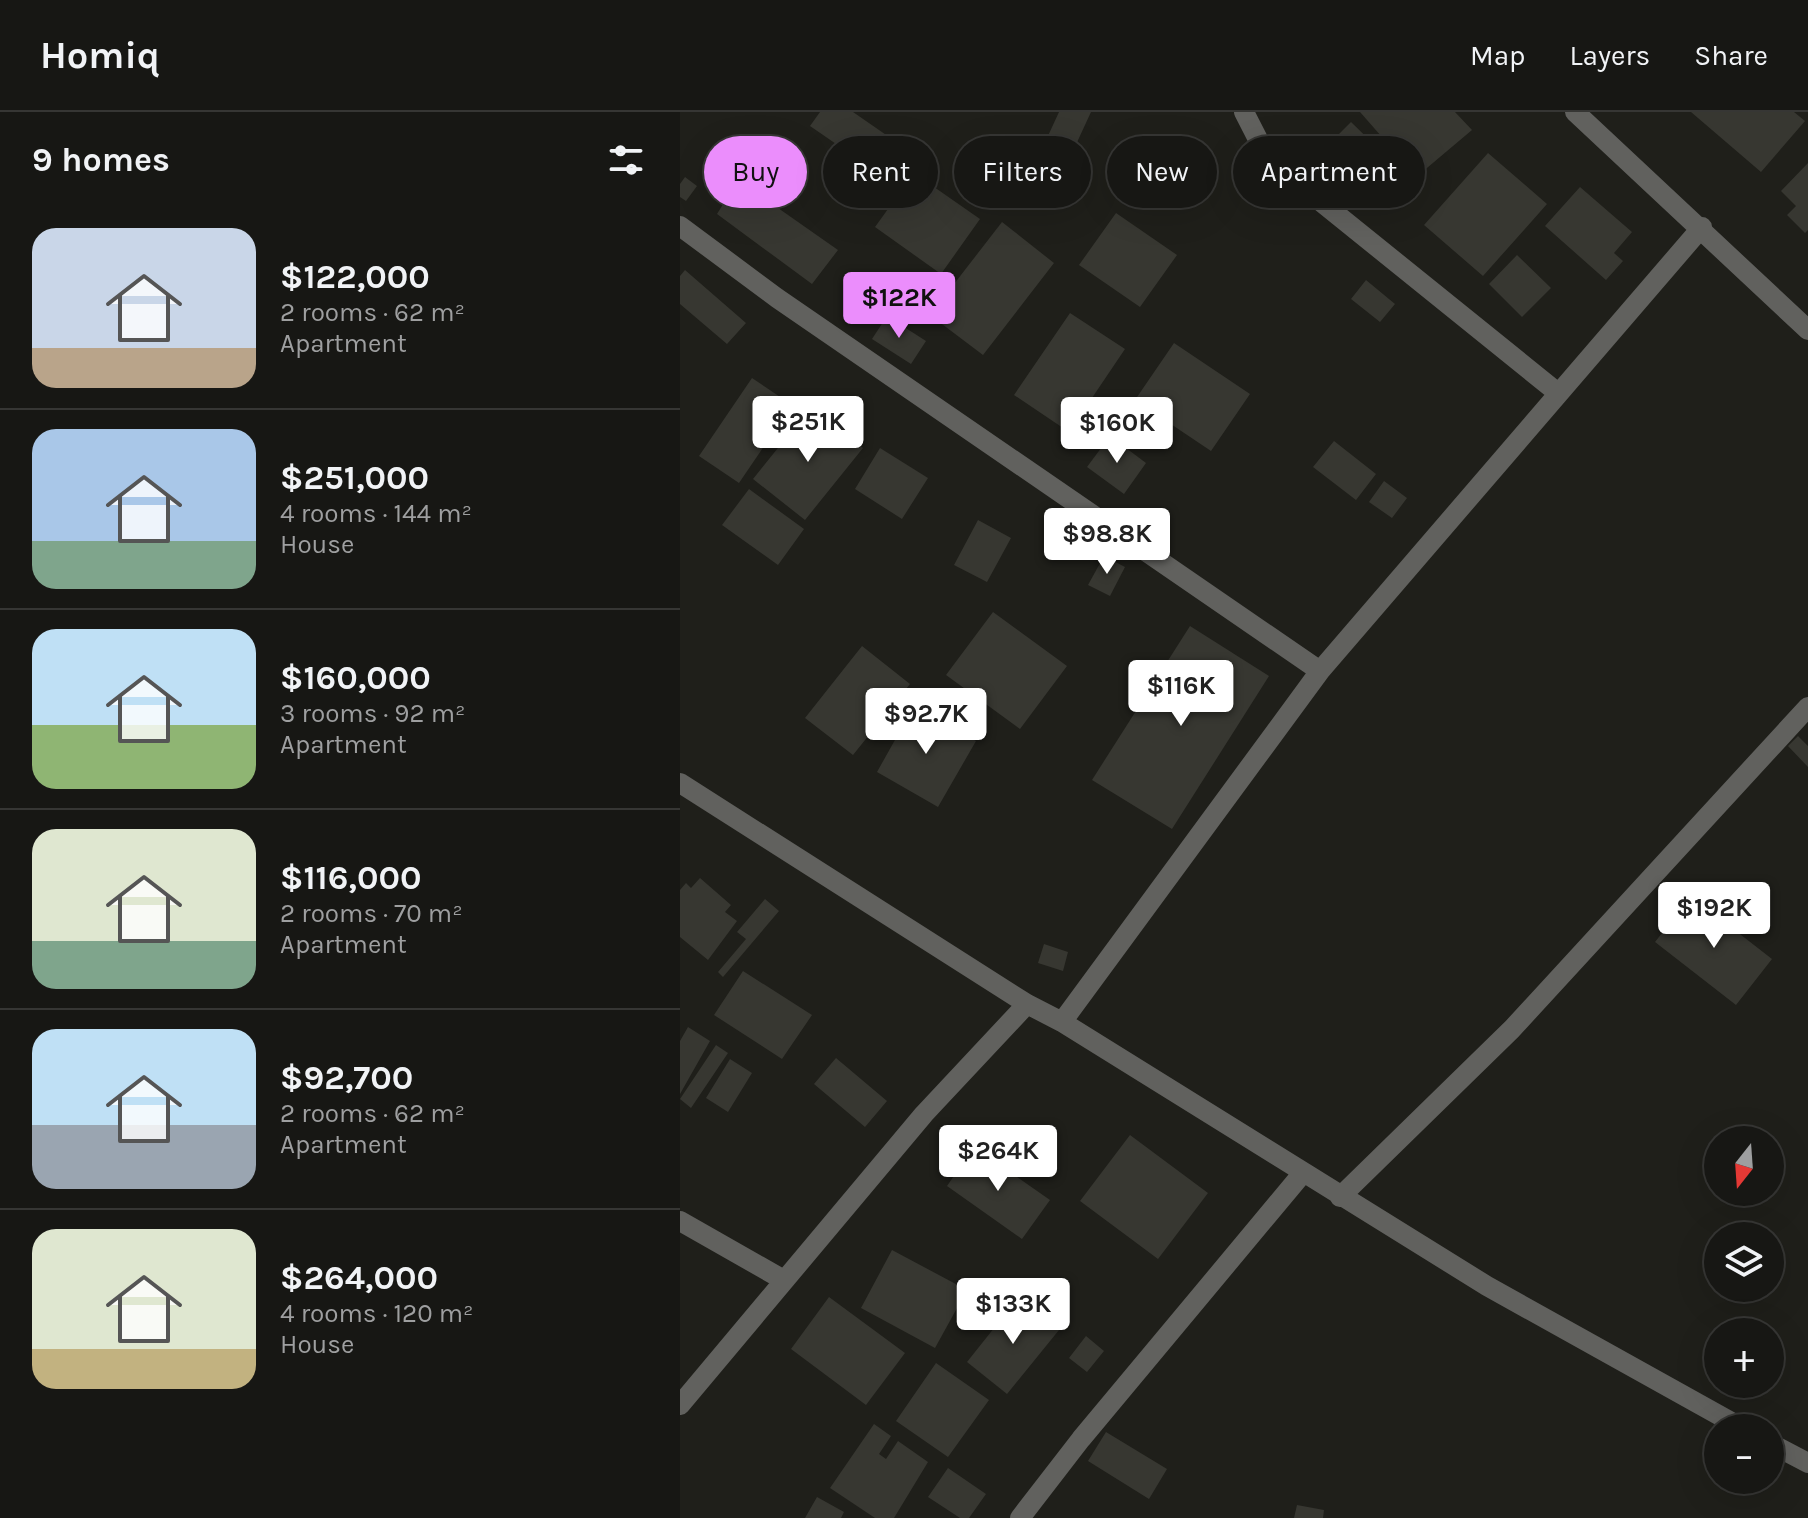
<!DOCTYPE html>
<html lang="en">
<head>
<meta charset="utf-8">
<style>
  body { margin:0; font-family:Karla,sans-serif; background:#20201d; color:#f1f3f6; height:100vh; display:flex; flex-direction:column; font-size:30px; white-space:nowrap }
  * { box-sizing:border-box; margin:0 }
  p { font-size:26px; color:#9e9fa0 }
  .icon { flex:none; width:44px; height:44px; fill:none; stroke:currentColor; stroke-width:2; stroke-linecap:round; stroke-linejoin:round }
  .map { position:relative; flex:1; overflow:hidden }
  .side { display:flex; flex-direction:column; background:#171714; width:680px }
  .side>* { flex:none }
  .banner { position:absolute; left:24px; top:24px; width:760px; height:72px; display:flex; gap:16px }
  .needle { width:52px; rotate:197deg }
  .buttons { position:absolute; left:1024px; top:1014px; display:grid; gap:16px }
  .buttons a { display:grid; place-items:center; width:80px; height:80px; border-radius:50%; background:#171714; box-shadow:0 8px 32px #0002,0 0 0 2px #363634; font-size:40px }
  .price { position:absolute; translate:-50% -68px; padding:0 18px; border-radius:8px; background:#fff; color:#222; font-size:26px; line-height:52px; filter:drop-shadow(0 2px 4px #0008) }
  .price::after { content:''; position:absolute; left:50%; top:48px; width:24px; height:18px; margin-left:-12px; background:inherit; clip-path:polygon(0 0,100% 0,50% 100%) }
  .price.active { background:#eb8dfc; color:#111 }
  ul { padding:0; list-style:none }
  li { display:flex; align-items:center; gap:24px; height:200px; padding:0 32px }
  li+li { border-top:2px solid #363634 }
  li span { display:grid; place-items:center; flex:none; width:224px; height:160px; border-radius:24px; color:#555 }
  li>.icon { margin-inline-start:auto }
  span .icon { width:96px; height:96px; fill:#fffc; stroke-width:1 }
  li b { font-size:34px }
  h2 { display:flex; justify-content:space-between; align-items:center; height:96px; padding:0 32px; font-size:34px }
  .tag { padding:0 28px; border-radius:36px; background:#171714; box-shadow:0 8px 32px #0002,0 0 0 2px #363634; font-size:28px; line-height:72px }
  .tag.active { background:#eb8dfc; color:#111 }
  header { display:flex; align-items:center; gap:48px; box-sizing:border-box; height:112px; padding:0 40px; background:#171714; border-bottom:2px solid #363634 }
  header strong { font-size:38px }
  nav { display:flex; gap:44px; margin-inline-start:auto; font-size:28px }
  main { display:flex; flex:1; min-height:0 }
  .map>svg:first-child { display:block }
</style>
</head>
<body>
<header>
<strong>Homiq</strong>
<nav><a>Map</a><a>Layers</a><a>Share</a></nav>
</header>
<main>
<section class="side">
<h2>9 homes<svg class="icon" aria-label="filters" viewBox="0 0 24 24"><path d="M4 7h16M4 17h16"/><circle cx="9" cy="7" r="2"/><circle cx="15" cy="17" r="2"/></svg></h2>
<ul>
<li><span style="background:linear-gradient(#c9d6e8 75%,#b9a48a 0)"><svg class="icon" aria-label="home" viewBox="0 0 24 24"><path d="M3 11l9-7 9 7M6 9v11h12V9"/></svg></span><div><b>$122,000</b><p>2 rooms · 62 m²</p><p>Apartment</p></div></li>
<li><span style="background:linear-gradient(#a9c7e8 70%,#7fa58c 0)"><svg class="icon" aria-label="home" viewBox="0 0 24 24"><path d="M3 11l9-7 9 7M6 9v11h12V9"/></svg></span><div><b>$251,000</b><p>4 rooms · 144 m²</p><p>House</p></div></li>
<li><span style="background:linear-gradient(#bfe0f5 60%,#8fb573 0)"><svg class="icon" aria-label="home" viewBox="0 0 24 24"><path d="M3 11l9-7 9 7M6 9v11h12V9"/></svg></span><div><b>$160,000</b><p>3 rooms · 92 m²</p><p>Apartment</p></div></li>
<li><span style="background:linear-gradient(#dfe7d0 70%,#7fa58c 0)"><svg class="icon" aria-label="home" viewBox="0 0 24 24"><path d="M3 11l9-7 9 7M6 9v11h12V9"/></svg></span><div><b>$116,000</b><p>2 rooms · 70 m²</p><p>Apartment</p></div></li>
<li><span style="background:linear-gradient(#bfe0f5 60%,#9aa5b1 0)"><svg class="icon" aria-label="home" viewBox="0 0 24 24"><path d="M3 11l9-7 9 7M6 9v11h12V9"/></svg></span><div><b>$92,700</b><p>2 rooms · 62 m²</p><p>Apartment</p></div></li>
<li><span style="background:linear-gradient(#dfe7d0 75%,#c2b280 0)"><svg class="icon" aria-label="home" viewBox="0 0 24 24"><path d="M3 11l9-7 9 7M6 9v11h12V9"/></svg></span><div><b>$264,000</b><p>4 rooms · 120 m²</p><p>House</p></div></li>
</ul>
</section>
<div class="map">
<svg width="1128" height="1406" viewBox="0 0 1128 1406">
  <rect width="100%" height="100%" fill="#1f1f1a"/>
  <path fill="#373731" d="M140 0H173L225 36 204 65 130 14Z
    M379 0H411L393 39 367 26Z
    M680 0H775L792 18 741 61 720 38 716 41Z
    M1011 0H1114L1125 9 1081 60Z
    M671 10 708 46 674 81 637 44Z
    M808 41 867 92 803 164 744 113Z
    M330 44 349 57 327 89 308 77Z
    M1128 51V118L1125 121 1107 103 1116 94 1101 79Z
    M234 61 300 107 261 162 195 115Z
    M5 65 17 74 6 89 0 85V72Z
    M58 68 158 138 132 172 37 102Z
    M900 75 952 120 934 141 943 149 926 168 865 114Z
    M436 101 497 143 460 195 399 153Z
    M322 110 374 151 303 243 250 203Z
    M837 143 871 176 842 205 809 172Z
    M5 158 66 211 47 232 0 192V164Z
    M686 168 715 192 700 210 671 187Z
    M390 201 445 237 389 320 334 283Z
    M207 204 246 229 231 252 192 227Z
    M494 231 570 282 531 339 455 288Z
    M72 266 112 293 59 371 19 344Z
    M131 295 183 336 125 408 73 367Z
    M430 324 466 351 444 382 407 355Z
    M654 329 696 362 676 388 633 355Z
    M200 336 248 366 222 407 175 377Z
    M704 369 727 386 712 406 689 390Z
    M69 377 124 417 98 453 42 413Z
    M298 408 331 426 307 470 274 453Z
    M424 444 445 455 430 484 408 473Z
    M313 500 387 554 340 617 266 563Z
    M510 514 589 564 492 717 412 668Z
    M182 534 230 572 173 643 125 606Z
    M234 594 296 629 258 695 197 660Z
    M1118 624 1128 634V655L1108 634Z
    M20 766 51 793 45 800 57 809 28 848 0 825V778L6 771 11 776Z
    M1011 784 1092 847 1056 893 975 830Z
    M85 787 99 799 43 865 38 860 66 827 57 820Z
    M364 832 388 840 383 859 358 851Z
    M63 859 132 903 102 947 34 903Z
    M8 915 30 929 0 982V929Z
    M36 933 48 941 11 996 0 987Z
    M156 946 207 989 185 1015 134 972Z
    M50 947 72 961 48 1000 26 986Z
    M450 1023 528 1081 478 1147 400 1089Z
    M294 1035 370 1088 342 1127 267 1074Z
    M212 1138 287 1178 255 1236 181 1196Z
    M149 1185 225 1241 186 1293 111 1237Z
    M338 1186 379 1218 327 1282 287 1250Z
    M406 1224 424 1239 407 1260 389 1246Z
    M256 1251 309 1288 268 1345 216 1309Z
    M194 1312 211 1324 199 1342 206 1347 218 1329 248 1350 214 1406H195L150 1376Z
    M426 1320 487 1357 469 1387 408 1349Z
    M268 1356 306 1382 289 1406H280L248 1385Z
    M137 1385 164 1400 161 1406H125Z
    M617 1393 644 1398 643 1406H614Z"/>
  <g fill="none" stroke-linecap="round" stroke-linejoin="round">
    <path stroke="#61615e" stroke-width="20" d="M564 0 588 47 878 281
      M895 0 1128 218
      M0 114 97 186 640 559
      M1022 115 640 559 382 910 807 1174 1062 1316
      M0 671 347 892 382 910
      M660 1085 832 917 1128 595
      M0 1109 102 1167
      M0 1293 244 1002 347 892
      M1090 1331 1128 1351
      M340 1406 401 1327 622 1062"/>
  </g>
</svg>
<div class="buttons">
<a><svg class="needle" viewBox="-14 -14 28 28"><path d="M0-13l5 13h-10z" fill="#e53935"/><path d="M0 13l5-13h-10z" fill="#9e9fa0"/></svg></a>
<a><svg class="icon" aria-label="layers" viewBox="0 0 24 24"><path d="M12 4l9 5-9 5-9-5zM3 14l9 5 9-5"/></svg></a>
<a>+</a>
<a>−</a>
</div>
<b class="price active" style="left:219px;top:228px">$122K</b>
<b class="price" style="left:128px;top:352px">$251K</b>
<b class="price" style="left:437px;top:353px">$160K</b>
<b class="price" style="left:427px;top:464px">$98.8K</b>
<b class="price" style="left:501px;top:616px">$116K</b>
<b class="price" style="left:246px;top:644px">$92.7K</b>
<b class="price" style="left:1034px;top:838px">$192K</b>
<b class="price" style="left:318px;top:1081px">$264K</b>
<b class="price" style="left:333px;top:1234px">$133K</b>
<div class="banner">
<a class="tag active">Buy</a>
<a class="tag">Rent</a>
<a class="tag">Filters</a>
<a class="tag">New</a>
<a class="tag">Apartment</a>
</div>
</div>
</main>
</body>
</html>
